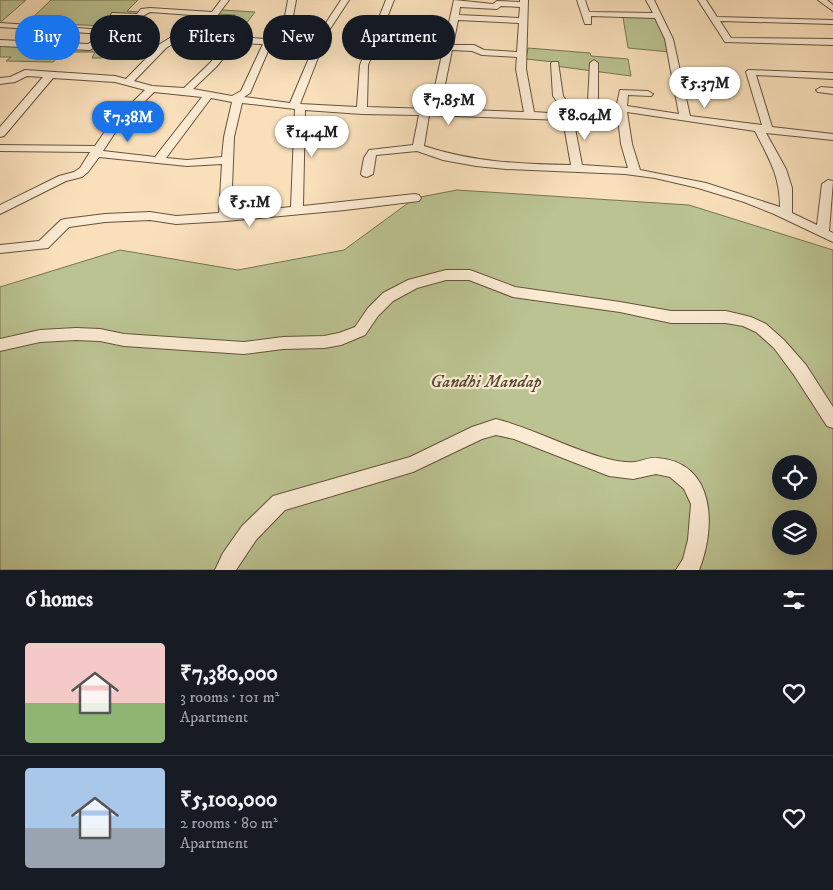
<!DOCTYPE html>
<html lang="en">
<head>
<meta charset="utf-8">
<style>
  body { margin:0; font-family:"IM FELL DW Pica",serif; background:#242831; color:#f1f3f6; height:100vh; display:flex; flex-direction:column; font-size:19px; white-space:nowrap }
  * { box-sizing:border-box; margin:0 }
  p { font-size:16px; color:#9ea1a6 }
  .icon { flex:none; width:28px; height:28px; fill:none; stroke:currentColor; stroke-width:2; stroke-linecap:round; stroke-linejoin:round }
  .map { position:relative; height:570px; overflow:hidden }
  .details { display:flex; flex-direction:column; background:#171b24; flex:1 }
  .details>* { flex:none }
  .top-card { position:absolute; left:15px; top:15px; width:500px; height:45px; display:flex; gap:10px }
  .fabs { position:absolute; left:772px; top:455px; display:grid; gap:10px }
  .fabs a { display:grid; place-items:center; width:45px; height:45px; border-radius:50%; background:#171b24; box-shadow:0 5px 20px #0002; font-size:25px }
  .price { position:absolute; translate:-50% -42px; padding:0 11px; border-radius:18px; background:#fff; color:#222; font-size:16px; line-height:32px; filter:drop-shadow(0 1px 2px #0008) }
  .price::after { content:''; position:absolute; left:50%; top:30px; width:15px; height:11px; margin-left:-8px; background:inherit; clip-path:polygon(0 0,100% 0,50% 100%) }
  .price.current { background:#1a73e8; color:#fff }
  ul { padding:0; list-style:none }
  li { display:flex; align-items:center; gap:15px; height:125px; padding:0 25px }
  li+li { border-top:1px solid #363941 }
  li span { display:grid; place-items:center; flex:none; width:140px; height:100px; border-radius:5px; color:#555 }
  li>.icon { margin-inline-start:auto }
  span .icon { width:60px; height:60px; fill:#fffc; stroke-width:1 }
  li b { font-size:21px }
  h2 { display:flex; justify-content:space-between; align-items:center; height:60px; padding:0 25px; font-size:21px }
  .chip { padding:0 18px; border-radius:22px; background:#171b24; box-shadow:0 5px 20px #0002; font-size:18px; line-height:45px }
  .chip.current { background:#1a73e8; color:#fff }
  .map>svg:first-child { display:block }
</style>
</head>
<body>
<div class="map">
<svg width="833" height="570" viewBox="0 0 833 570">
  <rect width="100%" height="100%" fill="#f9e0bb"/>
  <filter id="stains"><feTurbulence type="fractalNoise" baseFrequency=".004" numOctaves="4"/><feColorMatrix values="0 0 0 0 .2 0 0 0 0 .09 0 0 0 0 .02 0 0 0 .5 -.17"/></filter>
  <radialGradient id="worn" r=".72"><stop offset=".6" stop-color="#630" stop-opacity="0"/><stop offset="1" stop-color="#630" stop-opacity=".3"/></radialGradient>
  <path fill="#bbc392" stroke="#787452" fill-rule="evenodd" d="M0 0H26L2 21H0Z
    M51 0H138L127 11 139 12 135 16 113 15 102 26 28 22Z
    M222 10 255 12 245 25 227 22 235 15 218 14Z
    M623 17 658 18 670 52 628 48Z
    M113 29 145 31C127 49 120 59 92 58L95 52H65L53 62 6 61 11 57H0V42L94 46Z
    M528 48 590 53 591 56 628 59 631 76 555 66 554 62 526 59Z
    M457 190 689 205 833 250V570H0V287L120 250 238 270 344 250 415 198ZM781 464H809V491H781ZM781 519H809V546H781Z"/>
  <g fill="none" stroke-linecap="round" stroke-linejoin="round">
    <defs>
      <path id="minor" d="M221 0H229L217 16 166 48 134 81 152 86 184 88 210 63 228 42 207 39V35L266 39 285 16 288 0H296L293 16 271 44 250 93 244 97 290 103 320 32 341 0H349L328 32 300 104 357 107 360 65 386 0H394L368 65 367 107 430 109 454 0 493 4 497 1 520 2V0H528L526 69 534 112 562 114 561 107 553 96 551 64 552 62H558L563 96 571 107 582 165 628 168 621 144 617 110 596 106 588 101 590 63 594 60 598 63V100L617 104 620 90 648 91 653 94 651 96 628 95 627 106 679 114 665 39 655 18 591 16V24H585L577 0H585L589 12 653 13 646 0H654L673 39 690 116 762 125 746 72 748 70 833 73V79L756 75 772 127 833 134V140L766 133 786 169 792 188V213L817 225 822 184 828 180 833 181 829 231 833 233V242L774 214 744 202 698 188 655 178 625 174 506 169 476 166 443 160 417 151 376 155 373 174 367 177 363 176 361 174 364 158 369 150 413 145 419 115 362 114 305 110 303 206 415 194 419 195 421 198 419 201 345 210 226 221 176 224 150 220 105 222 69 227 48 248 0 253V245L39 241 61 220 65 219 105 214 150 212 176 216 219 213 222 164 187 166 99 157 88 172 82 177 66 181 0 214V205L59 176 74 172 80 168 90 152 0 151V145L95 146 110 124 145 90 115 82 53 78 4 136 0 137V127L43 77 27 76 15 82 0 84V78L10 77 25 70 115 76 126 79 160 44 206 16 150 12 139 18 115 17 111 15 112 13 137 14 141 9 150 8 212 12ZM501 6 520 7 519 18 459 15 460 7 497 9ZM458 20 519 23 517 52 484 50 474 45H453ZM236 43 263 44 241 91 232 96 193 89 216 67ZM452 50 472 51 482 55 517 57 516 69 524 112 440 109ZM154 92 202 97 155 157 103 151 118 128ZM211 98 232 102 224 137 222 157 187 160 166 158ZM242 103 295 109 291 207 231 213 234 137ZM627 112 755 131C769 159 780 175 780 207L706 183 640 170 632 144ZM429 115 563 120 571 165C520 164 472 162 424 146Z
        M698 0H706L717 17 833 20V24L720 21 731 38 833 39V45L725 42Z
        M818 0H827L833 5V11Z
        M0 23 106 30 113 34 90 50 0 46V40L88 44 103 34 0 27Z
        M821 87 833 88V94L818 92 816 90Z
        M446 270H470L515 287 620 302 671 311H726L751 317 766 324 784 340 806 365 833 407V428L827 426 794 375 774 348 756 332 743 326 726 323H671L620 312 513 297 469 280H446L417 288 393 301 378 316 365 335 341 345 324 348 283 349 244 354 124 346 100 341 76 340 40 342 0 351V339L40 330 76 328 100 329 124 334 244 342 283 337 324 336 339 333 355 327 368 308 383 293 408 280Z
        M496 419C535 429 570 449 608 459 616 461 627 463 635 462 642 461 650 457 657 458 716 462 716 528 699 570H676L683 559 688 540 691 504 684 489 670 477 656 474 633 479 609 476 514 439 496 435 482 439 413 472 285 510 256 540 236 570H215L223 553 242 526 273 496 410 457 472 427Z"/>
    </defs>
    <use href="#minor" stroke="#66533c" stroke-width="2"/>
    <use href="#minor" fill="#fbebd3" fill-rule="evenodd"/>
  </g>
  <g text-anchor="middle" stroke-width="4.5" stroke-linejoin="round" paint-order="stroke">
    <g font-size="18" font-style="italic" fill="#564c31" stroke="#fbebd3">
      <text x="486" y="387">Gandhi Mandap</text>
    </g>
  </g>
  <rect width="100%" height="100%" filter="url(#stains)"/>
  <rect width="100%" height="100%" fill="url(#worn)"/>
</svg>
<div class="fabs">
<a><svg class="icon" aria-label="locate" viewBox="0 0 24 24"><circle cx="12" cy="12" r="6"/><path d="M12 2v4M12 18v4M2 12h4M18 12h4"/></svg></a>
<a><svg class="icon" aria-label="layers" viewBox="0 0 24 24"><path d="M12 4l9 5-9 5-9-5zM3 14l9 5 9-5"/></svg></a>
</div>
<b class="price" style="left:705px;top:109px">₹5.37M</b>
<b class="price" style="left:449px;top:126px">₹7.85M</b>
<b class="price" style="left:585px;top:141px">₹8.04M</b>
<b class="price current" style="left:128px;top:143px">₹7.38M</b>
<b class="price" style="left:312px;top:158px">₹14.4M</b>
<b class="price" style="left:250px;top:228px">₹5.1M</b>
<div class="top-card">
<a class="chip current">Buy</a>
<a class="chip">Rent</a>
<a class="chip">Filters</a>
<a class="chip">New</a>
<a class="chip">Apartment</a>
</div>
</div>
<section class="details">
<h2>6 homes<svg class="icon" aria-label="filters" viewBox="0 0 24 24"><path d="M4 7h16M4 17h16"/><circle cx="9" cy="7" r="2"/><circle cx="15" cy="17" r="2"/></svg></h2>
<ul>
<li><span style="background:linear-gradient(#f6c9c9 60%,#8fb573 0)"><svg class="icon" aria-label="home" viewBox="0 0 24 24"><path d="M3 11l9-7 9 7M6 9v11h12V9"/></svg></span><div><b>₹7,380,000</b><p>3 rooms · 101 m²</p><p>Apartment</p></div><svg class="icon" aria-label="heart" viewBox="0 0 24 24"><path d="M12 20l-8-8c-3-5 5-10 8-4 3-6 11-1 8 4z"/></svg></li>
<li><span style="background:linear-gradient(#a9c7e8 60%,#9aa5b1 0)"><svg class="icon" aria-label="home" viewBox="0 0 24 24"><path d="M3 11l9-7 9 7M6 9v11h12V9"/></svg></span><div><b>₹5,100,000</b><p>2 rooms · 80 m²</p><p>Apartment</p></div><svg class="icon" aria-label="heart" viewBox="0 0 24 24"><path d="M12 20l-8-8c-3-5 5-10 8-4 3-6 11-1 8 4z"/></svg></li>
</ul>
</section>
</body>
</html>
